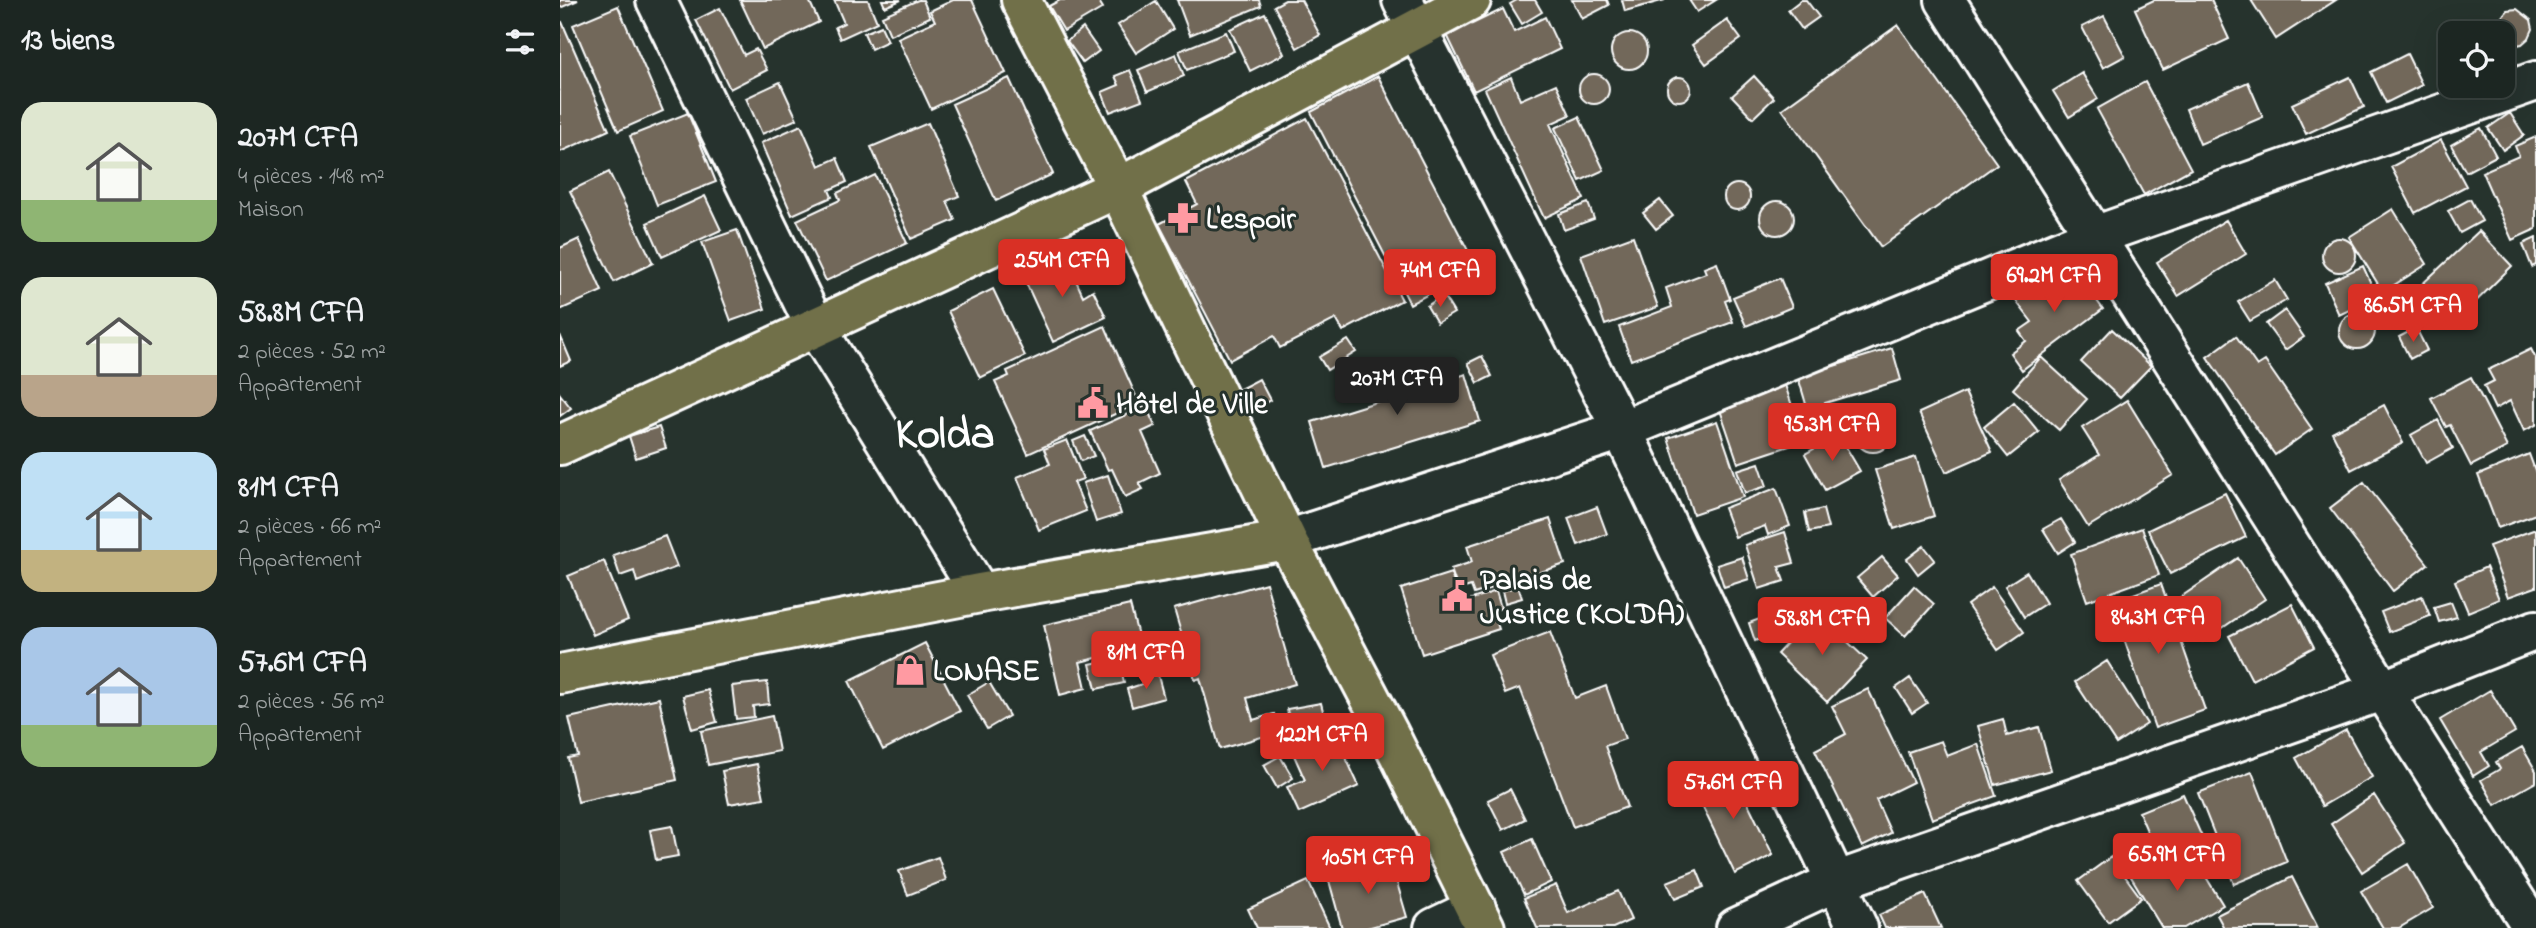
<!DOCTYPE html>
<html lang="fr">
<head>
<meta charset="utf-8">
<style>
  body { margin:0; font-family:"Indie Flower",sans-serif; background:#252e2a; color:#f1f3f6; height:100vh; display:flex; flex-direction:column; font-size:26px; white-space:nowrap }
  * { box-sizing:border-box; margin:0 }
  p { font-size:23px; color:#a0a5a5 }
  .icon { flex:none; width:38px; height:38px; fill:none; stroke:currentColor; stroke-width:2; stroke-linecap:round; stroke-linejoin:round }
  .map { position:relative; flex:1; overflow:hidden }
  .panel { display:flex; flex-direction:column; background:#1c2622; width:560px }
  .panel>* { flex:none }
  .fabs { position:absolute; left:1878px; top:21px; display:grid; gap:14px }
  .fabs a { display:grid; place-items:center; width:77px; height:77px; border-radius:14px; background:#1c2622; box-shadow:0 7px 28px #0002,0 0 0 2px #3a4340; font-size:35px }
  .price { position:absolute; translate:-50% -60px; padding:0 16px; border-radius:7px; background:#d93025; color:#fff; font-size:23px; line-height:46px; filter:drop-shadow(0 2px 4px #0008) }
  .price::after { content:''; position:absolute; left:50%; top:42px; width:21px; height:16px; margin-left:-10px; background:inherit; clip-path:polygon(0 0,100% 0,50% 100%) }
  .price.active { background:#222; color:#fff }
  ul { padding:0; list-style:none }
  li { display:flex; align-items:center; gap:21px; height:175px; padding:0 21px }
  li span { display:grid; place-items:center; flex:none; width:196px; height:140px; border-radius:21px; color:#555 }
  li>.icon { margin-inline-start:auto }
  span .icon { width:84px; height:84px; fill:#fffc; stroke-width:1 }
  li b { font-size:30px }
  h2 { display:flex; justify-content:space-between; align-items:center; height:84px; padding:0 21px; font-size:30px }
  main { display:flex; flex:1; min-height:0 }
  .map>svg:first-child { display:block }
</style>
</head>
<body>
<main>
<section class="panel">
<h2>13 biens<svg class="icon" aria-label="filters" viewBox="0 0 24 24"><path d="M4 7h16M4 17h16"/><circle cx="9" cy="7" r="2"/><circle cx="15" cy="17" r="2"/></svg></h2>
<ul>
<li><span style="background:linear-gradient(#dfe7d0 70%,#8fb573 0)"><svg class="icon" aria-label="home" viewBox="0 0 24 24"><path d="M3 11l9-7 9 7M6 9v11h12V9"/></svg></span><div><b>207M CFA</b><p>4 pièces · 148 m²</p><p>Maison</p></div></li>
<li><span style="background:linear-gradient(#dfe7d0 70%,#b9a48a 0)"><svg class="icon" aria-label="home" viewBox="0 0 24 24"><path d="M3 11l9-7 9 7M6 9v11h12V9"/></svg></span><div><b>58.8M CFA</b><p>2 pièces · 52 m²</p><p>Appartement</p></div></li>
<li><span style="background:linear-gradient(#bfe0f5 70%,#c2b280 0)"><svg class="icon" aria-label="home" viewBox="0 0 24 24"><path d="M3 11l9-7 9 7M6 9v11h12V9"/></svg></span><div><b>81M CFA</b><p>2 pièces · 66 m²</p><p>Appartement</p></div></li>
<li><span style="background:linear-gradient(#a9c7e8 70%,#8fb573 0)"><svg class="icon" aria-label="home" viewBox="0 0 24 24"><path d="M3 11l9-7 9 7M6 9v11h12V9"/></svg></span><div><b>57.6M CFA</b><p>2 pièces · 56 m²</p><p>Appartement</p></div></li>
</ul>
</section>
<div class="map">
<svg width="1976" height="928" viewBox="0 0 1976 928">
  <rect width="100%" height="100%" fill="#26332d"/>
  <filter id="ink" filterUnits="userSpaceOnUse"><feTurbulence type="fractalNoise" baseFrequency=".0143" numOctaves="2"/><feDisplacementMap in="SourceGraphic" scale="14" xChannelSelector="R" yChannelSelector="G"/><feConvolveMatrix kernelMatrix="1 2 1 2 8 2 1 2 1" color-interpolation-filters="sRGB"/></filter>
  <g filter="url(#ink)">
    <path fill="#72685a" stroke="#fff" stroke-width="2" d="M0 0H18L0 8Z
      M180 0H249L259 22 203 49Z
      M274 0H308L317 22 280 39 275 27 284 23Z
      M322 0H341L325 7Z
      M358 0H363L370 17 330 35 322 16Z
      M393 0H412L446 73 371 109 338 38 375 21 370 11Z
      M500 0H538L543 8 504 31 489 6Z
      M617 0H699L701 6 630 35Z
      M725 0H741L760 35 737 48 714 6Z
      M957 0H975L982 12 962 24 950 4Z
      M1012 0H1047L1049 5 1022 19Z
      M1062 0H1105L1065 11Z
      M1129 0H1156L1137 12Z
      M1241 0H1246L1259 17 1242 29 1228 10Z
      M1594 0H1651L1669 39 1603 70 1575 9Z
      M1691 0H1776L1716 39Z
      M596 1 613 29 576 53 558 25Z
      M58 6 103 111 58 131 13 25Z
      M160 8 184 55 196 49 207 70 170 89 136 20Z
      M943 9 954 32 985 17 1000 49 914 91 887 35 894 32 892 27 910 18 912 24Z
      M1957 9 1971 20 1973 29 1969 38 1962 44 1952 46 1942 42V33H1937L1936 25 1947 10Z
      M705 13 724 54 690 71 670 29Z
      M1544 16 1565 56 1543 68 1522 27Z
      M1167 20 1181 39 1146 64 1132 45Z
      M2 22 49 130 0 152V23Z
      M1338 25 1437 164 1321 247 1222 109Z
      M321 26 328 41 311 49 304 33Z
      M523 28 539 51 523 63 507 41Z
      M666 32 674 51 627 70 619 51Z
      M1051 51a18 18 0 1 1 36 0a18 18 0 1 1-36 0Z
      M616 54 624 76 587 92 578 70Z
      M1847 54 1862 85 1826 103 1811 72Z
      M570 70 582 100 550 112 542 92 559 85 555 76Z
      M1522 73 1538 99 1509 117 1493 91Z
      M1019 89a15 15 0 1 1 30 0a15 15 0 1 1-30 0Z
      M818 76 917 268 850 304 751 112Z
      M1194 76 1214 98 1193 118 1172 96Z
      M1107 89a12 12 0 1 1 24 0a12 12 0 1 1-24 0Z
      M951 77 960 100 996 84 1010 115 990 124 1024 199 984 218 925 89Z
      M1790 77 1804 107 1746 134 1732 104Z
      M449 78 493 174 436 201 392 104Z
      M220 82 237 119 202 134 186 98Z
      M1585 82 1631 169 1584 195 1537 109Z
      M1688 82 1703 117 1640 144 1626 109Z
      M128 113 156 182 97 205 70 136Z
      M1950 113 1964 135 1943 150 1928 128Z
      M1019 117 1044 170 1020 181 995 128Z
      M747 118 842 300 783 331 776 319 720 348 714 336 670 360 599 224 637 204 626 182Z
      M368 123 399 196 387 201 395 220 351 239 311 147Z
      M241 125 259 166 277 158 287 182 269 190 272 197 232 215 201 143Z
      M1921 128 1936 156 1906 172 1891 145Z
      M1976 137V229L1952 240 1922 172 1959 156 1955 146Z
      M1881 140 1906 186 1855 213 1831 167Z
      M49 172 93 263 54 282 10 191Z
      M315 175 347 243 266 281 237 220 280 200 277 193Z
      M1164 197a13 13 0 1 1 26 0a13 13 0 1 1-26 0Z
      M145 196 161 230 102 257 87 223Z
      M1910 199 1922 221 1900 233 1888 211Z
      M1100 200 1113 216 1096 229 1083 213Z
      M1200 218a17 17 0 1 1 34 0a17 17 0 1 1-34 0Z
      M1028 203 1034 219 1004 230 999 214Z
      M1833 209 1867 264 1823 292 1789 237Z
      M1666 220 1686 254 1618 296 1597 262Z
      M177 230 205 309 171 321 142 242Z
      M1919 231 1952 266 1893 324 1858 288Z
      M1073 236 1098 307 1045 325 1021 255Z
      M1976 238V265L1972 267 1963 244Z
      M1762 255a17 17 0 1 1 34 0a17 17 0 1 1-34 0Z
      M19 239 42 291 0 310V248Z
      M504 254 523 296 533 290 546 317 493 342 462 274Z
      M1157 263 1170 299 1165 301 1173 322 1071 360 1059 327 1112 307 1106 288 1146 273 1144 268Z
      M1509 263 1543 309 1462 370 1450 353 1466 341 1459 331 1472 322 1456 301Z
      M1803 266 1817 297 1779 315 1765 283Z
      M1220 278 1232 307 1186 326 1173 297Z
      M1715 280 1727 300 1690 321 1678 302Z
      M433 289 465 356 420 378 388 311Z
      M883 295 894 313 877 323 867 306Z
      M1725 310 1744 337 1725 350 1706 324Z
      M1779 331a18 18 0 1 1 36 0a18 18 0 1 1-36 0Z
      M545 326 579 403 468 454 435 382 449 376 447 371Z
      M1856 328 1867 350 1850 359 1839 337Z
      M1552 329 1591 366 1560 398 1521 362Z
      M0 335 11 361 0 366Z
      M1676 336 1697 366 1705 361 1752 429 1715 455 1647 357Z
      M788 340 796 352 767 370 759 357Z
      M1332 348 1341 380 1265 403 1268 416 1251 421 1238 377Z
      M1971 349 1976 359V425L1964 431 1950 401 1935 409 1924 386 1934 381 1928 370Z
      M922 356 932 376 918 383 908 363Z
      M1481 357 1527 399 1499 430 1453 389Z
      M852 362 860 389 906 374 920 421 766 468 752 422 832 397 824 370Z
      M1911 377 1947 447 1911 466 1890 425 1886 427 1871 398Z
      M699 379 710 400 691 411 680 389Z
      M1225 385 1244 441 1178 463 1159 407Z
      M1405 392 1432 452 1386 472 1359 413Z
      M0 394 11 408 0 416Z
      M1567 400 1613 475 1528 527 1499 480 1539 455 1522 428Z
      M1454 402 1479 432 1448 457 1424 427Z
      M1824 405 1843 443 1791 470 1772 432Z
      M586 406 595 426 582 432 600 473 579 483 583 489 565 497 552 469 548 470 530 431Z
      M1295 434a18 18 0 1 1 36 0a18 18 0 1 1-36 0Z
      M1878 420 1893 448 1866 463 1851 435Z
      M1157 421 1183 497 1133 514 1108 438Z
      M99 427 106 448 76 458 69 436Z
      M1279 435 1300 471 1265 490 1245 454Z
      M525 436 534 456 521 461 513 441Z
      M507 440 523 479 514 482 526 511 479 530 457 477 490 464 484 449Z
      M1969 454 1976 473V514L1938 528 1918 475Z
      M1356 457 1374 516 1334 529 1315 470Z
      M1199 463 1207 486 1185 493 1177 470Z
      M548 475 561 514 536 522 523 483Z
      M1804 482 1868 564 1833 591 1770 508Z
      M1216 488 1230 526 1208 535 1205 526 1175 537 1164 508Z
      M1665 493 1686 537 1610 574 1588 530Z
      M1037 507 1047 534 1018 545 1008 518Z
      M1263 509 1268 528 1249 532 1245 513Z
      M990 519 1005 564 914 594 911 586 898 590 891 569 912 562 907 546Z
      M1501 519 1515 542 1498 553 1483 529Z
      M1582 528 1599 575 1527 601 1511 554Z
      M1976 529V587L1948 597 1929 546Z
      M1225 532 1234 563 1219 567 1224 581 1199 589 1185 545Z
      M105 536 117 567 77 582 74 571 60 576 53 555Z
      M1364 546 1375 560 1358 574 1347 559Z
      M1182 557 1189 579 1164 587 1157 565Z
      M1322 557 1338 575 1313 597 1297 578Z
      M1678 558 1705 599 1643 641 1615 601Z
      M44 561 68 620 33 635 8 576Z
      M1926 567 1939 599 1908 612 1895 581Z
      M1467 572 1486 603 1464 617 1445 586Z
      M891 573 900 603 936 591 941 608 933 611 939 629 862 654 841 589Z
      M706 583 735 684 687 698 693 720 714 714 719 732 660 749 640 678 635 680 614 609Z
      M1601 584 1645 710 1595 728 1551 602Z
      M958 586 962 598 945 603 942 591Z
      M1354 586 1374 604 1345 636 1325 618Z
      M1432 587 1464 632 1438 650 1407 605Z
      M1862 596 1870 616 1829 632 1821 612Z
      M1891 602 1897 617 1879 622 1874 607Z
      M1732 604 1754 647 1692 680 1669 636Z
      M570 605 581 647 520 662 526 688 500 695 484 625Z
      M1256 612 1307 660 1267 702 1217 654Z
      M1210 615 1217 633 1195 641 1189 623Z
      M990 632 1015 698 1046 686 1065 739 1045 746 1067 807 1013 827 960 688 945 694 930 655Z
      M365 643 400 711 323 750 289 681Z
      M584 652 588 668 562 673 564 683 536 689 530 664Z
      M1547 661 1587 724 1556 744 1515 682Z
      M597 672 604 698 572 707 567 689 582 684 581 676Z
      M1350 678 1367 703 1352 713 1336 688Z
      M207 682 209 704 193 706 194 717 176 719 172 686Z
      M429 682 449 716 427 729 407 695Z
      M1308 689 1353 782 1316 800 1331 833 1302 847 1255 750 1286 734 1272 706Z
      M148 690 157 722 132 729 123 696Z
      M1930 690 1955 732 1921 752 1929 766 1913 776 1880 720Z
      M99 698 117 780 18 802 8 758 18 756 9 718Z
      M761 703 766 723 731 730 727 709Z
      M212 716 219 751 148 765 141 731Z
      M1443 719 1447 736 1479 727 1491 770 1435 785 1418 726Z
      M1786 730 1812 777 1762 806 1736 758Z
      M774 732 799 786 739 813 727 787 745 780 732 751Z
      M1381 741 1387 756 1418 744 1436 796 1372 819 1348 752Z
      M1962 747 1976 771V782L1935 805 1921 780 1940 769 1936 762Z
      M720 756 733 778 717 788 704 765Z
      M197 764 204 798 169 804 162 771Z
      M1171 768 1213 855 1175 874 1133 787Z
      M1692 772 1727 862 1674 884 1638 793Z
      M950 789 965 819 943 830 928 800Z
      M1623 794 1645 844 1601 864 1579 812Z
      M1814 795 1845 843 1802 872 1771 824Z
      M112 826 118 856 96 860 90 830Z
      M972 839 991 882 964 895 944 852Z
      M1632 854 1663 905 1624 928H1602L1570 875 1592 862 1599 875Z
      M378 857 386 880 348 895 339 871Z
      M1551 857 1581 898 1548 922 1518 881Z
      M830 859 847 917 807 928H782L768 877Z
      M1848 864 1873 908 1839 928H1823L1801 891Z
      M1137 870 1144 887 1115 899 1107 882Z
      M1732 877 1758 928H1664L1657 915Z
      M748 881 770 928H697L688 909Z
      M996 885 1008 913 1058 891 1071 920 1053 928H977L964 898Z
      M1365 894 1381 928H1325L1319 915Z"/>
    <g fill="none" stroke-linecap="round" stroke-linejoin="round">
      <defs>
        <path id="minor" d="M96 0 255 326 420 593
          M842 0 1062 430 1298 928
          M1385 0 1973 928
          M727 540 1062 430 1537 235 1976 81
          M874 928 916 908
          M1176 928 1275 882 1824 690 1976 630"/>
        <path id="major" d="M461 0 558 188 727 540 829 734 925 928
          M0 445 558 188 911 0
          M0 674 420 593 727 540"/>
      </defs>
      <use href="#minor" stroke="#fff" stroke-width="44"/>
      <use href="#major" stroke="#fff" stroke-width="44"/>
      <use href="#minor" stroke="#26332d" stroke-width="38"/>
      <use href="#major" stroke="#716f4a" stroke-width="38"/>
    </g>
  </g>
  <defs>
    <symbol id="pharmacy-bare" viewBox="-9 -9 18 18"><path d="M-2-6h4v4h4v4h-4v4h-4v-4h-4v-4h4Z" fill="#ff9aa2" stroke="#26332d" stroke-width="2.5" paint-order="stroke"/></symbol>
    <symbol id="civic-bare" viewBox="-9 -9 18 18"><path d="M-.6-6.5H3V-4.5H.6V-3L4-1V1h2V6H-6V1h2V-1L-.6-3ZM-1.2 2.5V6h2.4V2.5Z" fill="#ff9aa2" stroke="#26332d" stroke-width="2.5" paint-order="stroke"/></symbol>
    <symbol id="shop-bare" viewBox="-9 -9 18 18"><path d="M-5-2.5h2.3a2.7 3.5 0 0 1 5.4 0H5L5.5 6h-11ZM-1.5-2.5h3a1.5 2.3 0 0 0-3 0Z" fill="#ff9aa2" stroke="#26332d" stroke-width="2.5" paint-order="stroke"/></symbol>
  </defs>
  <g fill-rule="evenodd">
    <use href="#pharmacy-bare" x="601" y="196" width="44" height="44"/>
    <use href="#civic-bare" x="511" y="381" width="44" height="44"/>
    <use href="#civic-bare" x="875" y="574" width="44" height="44"/>
    <use href="#shop-bare" x="328" y="648" width="44" height="44"/>
  </g>
  <g text-anchor="middle" stroke-width="6" stroke-linejoin="round" paint-order="stroke">
    <g font-size="30" font-weight="bold" fill="#fff" stroke="#26332d" text-anchor="start">
      <text x="646" y="228">L'espoir</text>
      <text x="556" y="413">Hôtel de Ville</text>
      <text x="920" y="589">Palais de<tspan x="920" dy="34">Justice (KOLDA)</tspan></text>
      <text x="373" y="680">LONASE</text>
    </g>
    <g font-size="44" font-weight="bold" fill="#fff" stroke="#26332d">
      <text x="385" y="447">Kolda</text>
    </g>
  </g>
</svg>
<div class="fabs">
<a><svg class="icon" aria-label="locate" viewBox="0 0 24 24"><circle cx="12" cy="12" r="6"/><path d="M12 2v4M12 18v4M2 12h4M18 12h4"/></svg></a>
</div>
<b class="price" style="left:502px;top:299px">254M CFA</b>
<b class="price" style="left:880px;top:309px">74M CFA</b>
<b class="price" style="left:1494px;top:314px">69.2M CFA</b>
<b class="price" style="left:1853px;top:344px">86.5M CFA</b>
<b class="price active" style="left:837px;top:417px">207M CFA</b>
<b class="price" style="left:1272px;top:463px">95.3M CFA</b>
<b class="price" style="left:1598px;top:656px">84.3M CFA</b>
<b class="price" style="left:1262px;top:657px">58.8M CFA</b>
<b class="price" style="left:586px;top:691px">81M CFA</b>
<b class="price" style="left:762px;top:773px">122M CFA</b>
<b class="price" style="left:1173px;top:821px">57.6M CFA</b>
<b class="price" style="left:1617px;top:893px">65.9M CFA</b>
<b class="price" style="left:808px;top:896px">105M CFA</b>
</div>
</main>
</body>
</html>
